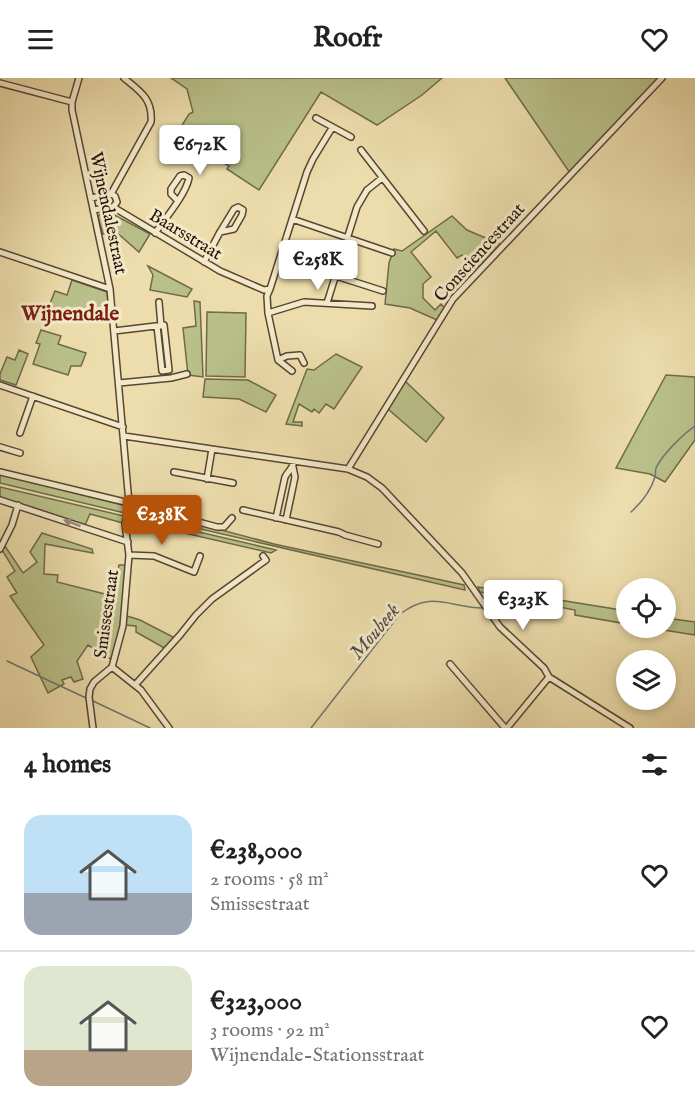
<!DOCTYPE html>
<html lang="en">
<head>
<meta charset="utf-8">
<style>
  body { margin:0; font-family:"IM FELL English",serif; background:#f6f6f6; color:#222; height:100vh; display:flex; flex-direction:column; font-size:22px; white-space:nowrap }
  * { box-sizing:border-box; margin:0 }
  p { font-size:20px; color:#767676 }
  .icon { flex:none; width:33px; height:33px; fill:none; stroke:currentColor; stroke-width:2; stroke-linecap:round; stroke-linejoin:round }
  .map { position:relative; height:650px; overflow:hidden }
  .drawer { display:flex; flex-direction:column; background:#fff; flex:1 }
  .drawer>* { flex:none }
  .fabs { position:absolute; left:616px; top:500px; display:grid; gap:12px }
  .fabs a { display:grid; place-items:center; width:60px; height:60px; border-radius:50%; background:#fff; box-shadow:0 3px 9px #0003; font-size:30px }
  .price { position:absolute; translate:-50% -51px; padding:0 14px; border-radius:6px; background:#fff; color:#222; font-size:20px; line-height:39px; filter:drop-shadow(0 2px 3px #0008) }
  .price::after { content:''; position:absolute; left:50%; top:36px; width:18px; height:14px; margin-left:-9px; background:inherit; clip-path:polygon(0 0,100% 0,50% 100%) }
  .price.selected { background:#b45309; color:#fff }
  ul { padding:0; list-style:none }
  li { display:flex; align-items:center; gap:18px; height:150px; padding:0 24px }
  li+li { border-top:2px solid #e0e0e0 }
  li span { display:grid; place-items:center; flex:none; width:168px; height:120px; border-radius:18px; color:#555 }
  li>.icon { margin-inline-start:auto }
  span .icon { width:72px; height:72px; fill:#fffc; stroke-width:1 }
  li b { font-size:26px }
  h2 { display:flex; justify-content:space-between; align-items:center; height:72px; padding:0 24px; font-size:26px }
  header { display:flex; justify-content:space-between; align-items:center; height:78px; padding:0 24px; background:#fff; font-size:27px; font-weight:700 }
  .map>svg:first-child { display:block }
</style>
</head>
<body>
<header><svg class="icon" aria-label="menu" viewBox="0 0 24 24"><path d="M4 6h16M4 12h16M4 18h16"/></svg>Roofr<svg class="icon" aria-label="heart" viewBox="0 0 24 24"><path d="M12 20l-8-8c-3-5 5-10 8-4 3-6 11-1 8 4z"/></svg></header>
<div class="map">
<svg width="695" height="650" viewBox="0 0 695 650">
  <rect width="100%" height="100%" fill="#edddac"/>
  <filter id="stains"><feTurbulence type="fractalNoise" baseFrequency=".00333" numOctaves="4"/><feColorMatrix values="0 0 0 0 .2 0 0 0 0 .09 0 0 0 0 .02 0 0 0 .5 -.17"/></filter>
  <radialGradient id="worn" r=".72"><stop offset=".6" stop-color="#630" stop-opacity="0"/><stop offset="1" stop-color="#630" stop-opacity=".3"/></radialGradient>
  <path fill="#b9c089" stroke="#6f6a49" stroke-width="1.5" d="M171 0H442L422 17 377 47 321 14 259 112 227 91 229 88 198 68 202 60 195 56 183 76 169 68 189 36 193 34 187 11Z
    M505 0H663L570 95Z
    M107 133 150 156 139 174 115 153 103 156 98 139 102 134Z
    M452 138 467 152 500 166 476 191 462 177 457 180 436 153 411 174 431 199 423 206V220L435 232 441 226 445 230 437 242 410 230 385 226 389 185 394 171 402 173Z
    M148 188 192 211 187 219 150 212 153 197Z
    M72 202 107 214 110 245 49 228 55 213 67 217Z
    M194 223 200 224 203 299 188 297 183 250 196 248Z
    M207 234 246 235 245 299 206 298Z
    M41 252 61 258 58 266 86 275 81 288H71L68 297 33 286 40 266 36 265Z
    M19 272 28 276 16 307 0 302V296L7 279 15 282Z
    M336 276 362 289 334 331 326 326 319 335 314 331 312 334 299 326 293 344H302V348L286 346 307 291 314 292Z
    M666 297 695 299V362L665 404 650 396 616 390Z
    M205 301 248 302 276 317 266 334 239 321 203 319Z
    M405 303 444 340 426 364 388 331Z
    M0 396 127 428 125 435 0 405Z
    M0 409 124 438 123 445 90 436 85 447 0 419Z
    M132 428 274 466 464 507 465 512 131 435Z
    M130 438 276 472 271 475 128 442Z
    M42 455 92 471 93 475 45 466 44 496 58 497 57 504 113 518 119 487H126L122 538 112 582 88 567 77 583 83 601 74 604 71 599 62 602 64 606 48 615 31 579 44 567 10 518 17 515 7 499 15 493 2 472 5 468 23 495 37 484 30 474Z
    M478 509 627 533V546L575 537V532L480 514Z
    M127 538 140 542 175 560 166 571 136 554V548L125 547Z
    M666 540 695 544V557L645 549H666Z"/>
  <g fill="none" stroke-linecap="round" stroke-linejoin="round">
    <path stroke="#6e7771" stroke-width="1.5" d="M631 434C641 425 651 412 655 399 656 396 655 393 656 390 662 377 683 356 695 348
      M7 583 86 620
      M93 623 150 650
      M311 650 400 536C432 512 448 529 482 530"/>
    <defs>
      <path id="minor" d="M79 0 72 24V32L110 211 129 425 125 446 129 477 123 548 112 589 94 604 90 611 89 619 93 650
        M0 5 72 24
        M316 40 351 59
        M361 72 424 153
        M111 116 151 44C153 21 140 13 124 0
        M91 120 111 116 115 118 117 124 113 129
        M93 132 113 129 220 193 264 212 270 211 307 94 313 81 332 50
        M292 141 392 175
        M155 155C165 141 186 116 189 100L184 97 180 98 171 111V116L177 122
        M0 174 110 211
        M204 184 220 154 234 151 242 137 243 132 238 129 234 131 220 154
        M336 198 383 213
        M270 211 267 218 268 235 278 282 292 293
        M159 224 161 248
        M327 225 357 129 367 112 382 100
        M268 235 304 224 372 228
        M114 253 164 247 169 292 162 293 157 248
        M278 282 287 278 300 277 304 285
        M119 305 171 300 187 296
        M0 307 123 349
        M20 355 33 318
        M124 358 348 391 367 399 382 410 462 495 500 549 544 590 549 599 630 650
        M0 369 20 375
        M348 391 453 221 662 0
        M0 394 129 425 217 449H224L232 440
        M174 394 233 405
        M207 401 212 371
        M0 422 128 464
        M243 432 339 454 345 457 378 466
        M276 440 285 399C288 393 293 390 294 383
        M286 442 295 399 293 389
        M0 471 12 447 18 427
        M129 477 154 478 194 494 200 478
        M450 586 505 650
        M112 589 141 612 169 650
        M135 607 180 557 196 537 212 521 266 482 263 478
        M507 650 549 599"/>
    </defs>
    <use href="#minor" stroke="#574632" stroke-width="8"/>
    <use href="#minor" stroke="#f3e9c9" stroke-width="5"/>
  </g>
  <defs><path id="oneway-solid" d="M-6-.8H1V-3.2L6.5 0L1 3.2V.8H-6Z" transform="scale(1.5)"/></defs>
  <use fill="#968973" href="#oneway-solid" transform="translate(72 445) rotate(-160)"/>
  <g text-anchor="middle" stroke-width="6" stroke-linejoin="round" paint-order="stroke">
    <g font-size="18" fill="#251309" stroke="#f3e9c9">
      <text transform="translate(109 135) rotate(78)" y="6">Wijnendalestraat</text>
      <text transform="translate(186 156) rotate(31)" y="6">Baarsstraat</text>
      <text transform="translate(479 174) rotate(-48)" y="6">Consciencestraat</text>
      <text transform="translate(106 536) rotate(-82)" y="6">Smissestraat</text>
    </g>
    <g font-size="20" font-style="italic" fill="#4f4d46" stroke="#f3e9c9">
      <text transform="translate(374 553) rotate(-50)" y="7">Moubeek</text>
    </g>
    <g font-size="21" font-weight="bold" fill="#7a1f14" stroke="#f3e9c9">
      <text x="70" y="242">Wijnendale</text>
    </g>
  </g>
  <rect width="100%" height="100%" filter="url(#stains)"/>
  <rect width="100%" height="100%" fill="url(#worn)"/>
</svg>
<div class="fabs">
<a><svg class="icon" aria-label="locate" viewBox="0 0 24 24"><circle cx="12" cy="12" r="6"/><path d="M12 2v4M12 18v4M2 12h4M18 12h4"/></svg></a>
<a><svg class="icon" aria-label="layers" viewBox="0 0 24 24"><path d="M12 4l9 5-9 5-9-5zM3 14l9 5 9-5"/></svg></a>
</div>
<b class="price" style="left:200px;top:98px">€672K</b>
<b class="price" style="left:318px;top:213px">€258K</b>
<b class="price selected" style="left:162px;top:468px">€238K</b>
<b class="price" style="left:523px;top:553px">€323K</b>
</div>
<section class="drawer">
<h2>4 homes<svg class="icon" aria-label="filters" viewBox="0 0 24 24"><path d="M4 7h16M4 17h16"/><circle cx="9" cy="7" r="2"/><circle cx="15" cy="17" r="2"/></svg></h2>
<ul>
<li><span style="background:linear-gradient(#bfe0f5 65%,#9aa5b1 0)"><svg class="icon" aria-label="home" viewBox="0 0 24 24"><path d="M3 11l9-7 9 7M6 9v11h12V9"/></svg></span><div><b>€238,000</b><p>2 rooms · 58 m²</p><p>Smissestraat</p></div><svg class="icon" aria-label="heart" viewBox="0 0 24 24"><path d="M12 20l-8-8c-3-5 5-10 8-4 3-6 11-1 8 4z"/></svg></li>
<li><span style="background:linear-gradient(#dfe7d0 70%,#b9a48a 0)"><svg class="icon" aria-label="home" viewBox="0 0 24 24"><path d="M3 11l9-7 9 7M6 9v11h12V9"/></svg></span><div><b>€323,000</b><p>3 rooms · 92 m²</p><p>Wijnendale-Stationsstraat</p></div><svg class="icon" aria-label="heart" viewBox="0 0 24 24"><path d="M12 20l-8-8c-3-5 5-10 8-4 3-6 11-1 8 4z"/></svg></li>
</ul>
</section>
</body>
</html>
